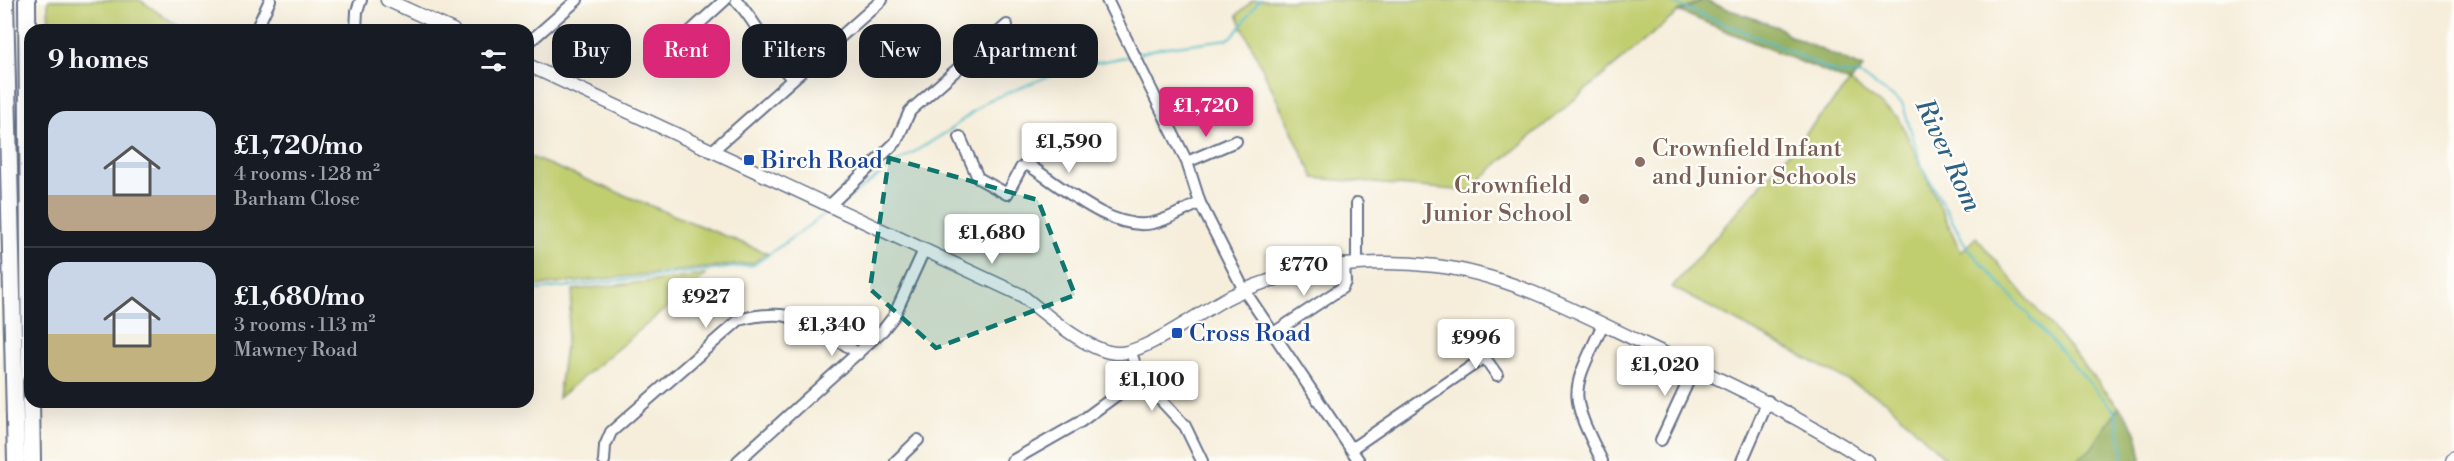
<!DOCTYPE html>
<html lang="en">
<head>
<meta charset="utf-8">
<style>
  body { margin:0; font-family:"Libre Bodoni",serif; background:#242831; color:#f1f3f6; height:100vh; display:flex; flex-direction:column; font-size:22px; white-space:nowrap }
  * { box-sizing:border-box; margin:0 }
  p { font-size:20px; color:#9ea1a6 }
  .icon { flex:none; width:33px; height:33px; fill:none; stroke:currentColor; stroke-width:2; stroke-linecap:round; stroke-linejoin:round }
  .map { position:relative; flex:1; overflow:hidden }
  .side { position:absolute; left:24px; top:24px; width:510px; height:384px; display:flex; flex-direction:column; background:#171b24; border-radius:18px; box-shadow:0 6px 24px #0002 }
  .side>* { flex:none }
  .top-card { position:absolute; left:552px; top:24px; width:570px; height:54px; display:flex; gap:12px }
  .price { position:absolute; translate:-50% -51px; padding:0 14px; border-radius:6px; background:#fff; color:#222; font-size:20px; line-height:39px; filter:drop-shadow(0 2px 3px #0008) }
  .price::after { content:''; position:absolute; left:50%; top:36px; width:18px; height:14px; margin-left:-9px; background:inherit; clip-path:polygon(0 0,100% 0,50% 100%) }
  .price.selected { background:#db2777; color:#fff }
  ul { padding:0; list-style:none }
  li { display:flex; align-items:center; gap:18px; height:150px; padding:0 24px }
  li+li { border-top:2px solid #363941 }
  li span { display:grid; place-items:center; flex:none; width:168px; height:120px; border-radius:18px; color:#555 }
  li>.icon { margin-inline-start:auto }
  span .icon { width:72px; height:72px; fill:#fffc; stroke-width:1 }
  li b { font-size:26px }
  h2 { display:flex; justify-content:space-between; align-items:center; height:72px; padding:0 24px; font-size:26px }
  .chip { padding:0 21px; border-radius:18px; background:#171b24; box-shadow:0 6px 24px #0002; font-size:21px; line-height:54px }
  .chip.selected { background:#db2777; color:#fff }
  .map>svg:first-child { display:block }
</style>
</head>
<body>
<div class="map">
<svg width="2454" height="461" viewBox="0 0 2454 461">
  <rect width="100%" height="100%" fill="#fdfcf7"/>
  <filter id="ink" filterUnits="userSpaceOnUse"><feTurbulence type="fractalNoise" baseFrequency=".0167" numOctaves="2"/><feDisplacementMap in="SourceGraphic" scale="12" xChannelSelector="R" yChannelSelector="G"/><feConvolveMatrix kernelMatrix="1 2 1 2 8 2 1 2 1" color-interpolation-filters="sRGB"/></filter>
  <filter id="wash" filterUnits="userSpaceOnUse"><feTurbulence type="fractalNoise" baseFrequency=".008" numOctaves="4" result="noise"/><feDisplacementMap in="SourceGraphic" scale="24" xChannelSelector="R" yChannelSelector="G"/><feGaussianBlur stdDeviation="1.35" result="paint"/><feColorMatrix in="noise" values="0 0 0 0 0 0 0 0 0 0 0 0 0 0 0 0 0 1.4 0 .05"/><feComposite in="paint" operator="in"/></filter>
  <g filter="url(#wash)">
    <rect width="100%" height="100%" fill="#f6eedb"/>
    <path fill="#c1ce6f" stroke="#6e7e66" stroke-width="1.5" d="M48 0H140L183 30H49Z
      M1253 0H1703L1681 10 1481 178 1479 192 1314 178 1237 15Z
      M1850 82 1899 118 1961 252 1976 237 2119 407 2091 449 2075 461H1948L1886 401 1672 287Z
      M528 156 767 253 753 263 528 287Z
      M706 275 558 398 573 290Z"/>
    <path fill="#98b162" stroke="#5a7060" stroke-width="1.5" d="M1703 0 1780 28 1786 34 1863 68 1850 82 1680 12Z
      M2119 407C2134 424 2141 438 2141 461H2075L2091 449Z"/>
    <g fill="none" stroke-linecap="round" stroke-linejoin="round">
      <path stroke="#4fbbc9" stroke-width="2" d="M1665 0 1772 43 1834 72 1862 76 1902 103 1922 166 1966 246 2115 411 2123 451 2121 461
        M1137 54 1160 48 1228 39C1242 32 1248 10 1260 0
        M839 205 896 163 947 132 987 101 1072 67 1132 56
        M528 291 754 265 829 211"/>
    </g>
  </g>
  <g filter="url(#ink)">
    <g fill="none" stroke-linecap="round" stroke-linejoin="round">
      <defs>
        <path id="minor" d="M736 0C759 25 770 55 792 79
          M1107 0 1187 162 1200 203 1244 290 1359 461
          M256 30 270 0
          M356 30 357 11 361 0
          M528 43 577 0
          M670 50 725 0
          M960 137 978 178 1007 194 1021 168 1027 164C1061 186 1112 232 1153 223 1169 220 1185 209 1200 203
          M712 151 882 0
          M1187 162 1236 141
          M1357 203V263
          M829 206 896 142 910 111 1007 25
          M1272 334 1342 288 1345 282 1344 264
          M1478 348 1497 375
          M1131 353 1140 378 1185 426 1202 461
          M1661 440 1695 367
          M1351 449 1485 357
          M604 461 605 446 611 432 739 320C753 316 766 314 781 315 799 317 844 342 858 354
          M738 461 883 330 894 316 924 250
          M896 461 918 440
          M1012 461 1080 422 1140 378
          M1602 461C1567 390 1571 394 1603 324
          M1742 461 1768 401"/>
        <path id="tertiary" d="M387 0 453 30
          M528 65 1021 295C1045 313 1086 351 1116 353 1144 355 1202 310 1231 296 1294 266 1367 258 1436 266 1506 274 1573 310 1636 340 1716 377 1794 413 1867 461
          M2452 461 2454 457"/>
        <path id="trunk" d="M5 0 16 461
          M27 0 30 376
          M31 402 32 461"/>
      </defs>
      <use href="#minor" stroke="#68728a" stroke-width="14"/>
      <use href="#tertiary" stroke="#68728a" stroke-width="15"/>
      <use href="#trunk" stroke="#68728a" stroke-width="20"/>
      <use href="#minor" stroke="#fff" stroke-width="10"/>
      <use href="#tertiary" stroke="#fff" stroke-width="12"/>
      <use href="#trunk" stroke="#fff" stroke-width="16"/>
    </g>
  </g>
  <path fill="#0f766e" fill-opacity="0.2" stroke="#0f766e" stroke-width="4.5" stroke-dasharray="12 8" stroke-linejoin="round" d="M889 158 1038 200 1075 295 936 348 870 289Z"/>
  <g fill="#1a4fb4" stroke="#fdfcf7" stroke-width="2">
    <rect x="743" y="154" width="12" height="12" rx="3"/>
    <rect x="1171" y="327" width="12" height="12" rx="3"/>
  </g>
  <g fill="#8d6e63" stroke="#fdfcf7" stroke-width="2">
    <circle cx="1640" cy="162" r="6"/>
    <circle cx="1584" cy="199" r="6"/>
  </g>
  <g text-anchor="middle" stroke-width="5" stroke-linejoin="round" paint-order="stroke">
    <g font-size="24" fill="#785e54" stroke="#fdfcf7" text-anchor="start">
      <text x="1652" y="156">Crownfield Infant<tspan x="1652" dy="28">and Junior Schools</tspan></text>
      <text x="1572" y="193" text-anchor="end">Crownfield<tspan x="1572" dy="28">Junior School</tspan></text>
    </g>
    <g font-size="24" fill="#164399" stroke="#fdfcf7" text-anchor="start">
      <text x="761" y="168">Birch Road</text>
      <text x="1189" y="341">Cross Road</text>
    </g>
    <g font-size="26" font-style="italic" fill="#2d6083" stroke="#fdfcf7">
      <text transform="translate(1949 155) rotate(65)" y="9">River Rom</text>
    </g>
  </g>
</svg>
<b class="price selected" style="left:1206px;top:138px">£1,720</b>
<b class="price" style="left:1069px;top:174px">£1,590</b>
<b class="price" style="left:992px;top:265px">£1,680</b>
<b class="price" style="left:1304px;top:297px">£770</b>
<b class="price" style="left:706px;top:329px">£927</b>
<b class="price" style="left:832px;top:357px">£1,340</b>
<b class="price" style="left:1476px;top:370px">£996</b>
<b class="price" style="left:1665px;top:397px">£1,020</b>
<b class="price" style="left:1152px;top:412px">£1,100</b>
<div class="top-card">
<a class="chip">Buy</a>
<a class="chip selected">Rent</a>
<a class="chip">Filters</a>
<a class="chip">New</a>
<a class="chip">Apartment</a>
</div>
<section class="side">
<h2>9 homes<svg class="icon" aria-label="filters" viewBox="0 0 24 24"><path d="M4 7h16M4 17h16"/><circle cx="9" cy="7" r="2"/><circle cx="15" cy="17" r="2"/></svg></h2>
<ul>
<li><span style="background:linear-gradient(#c9d6e8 70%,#b9a48a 0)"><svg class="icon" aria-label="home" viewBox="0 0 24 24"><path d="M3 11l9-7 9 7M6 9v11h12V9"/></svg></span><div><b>£1,720/mo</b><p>4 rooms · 128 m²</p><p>Barham Close</p></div></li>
<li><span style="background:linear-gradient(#c9d6e8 60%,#c2b280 0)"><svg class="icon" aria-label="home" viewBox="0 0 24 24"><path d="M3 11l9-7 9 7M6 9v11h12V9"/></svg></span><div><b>£1,680/mo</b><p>3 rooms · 113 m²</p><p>Mawney Road</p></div></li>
</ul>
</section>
</div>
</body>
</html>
